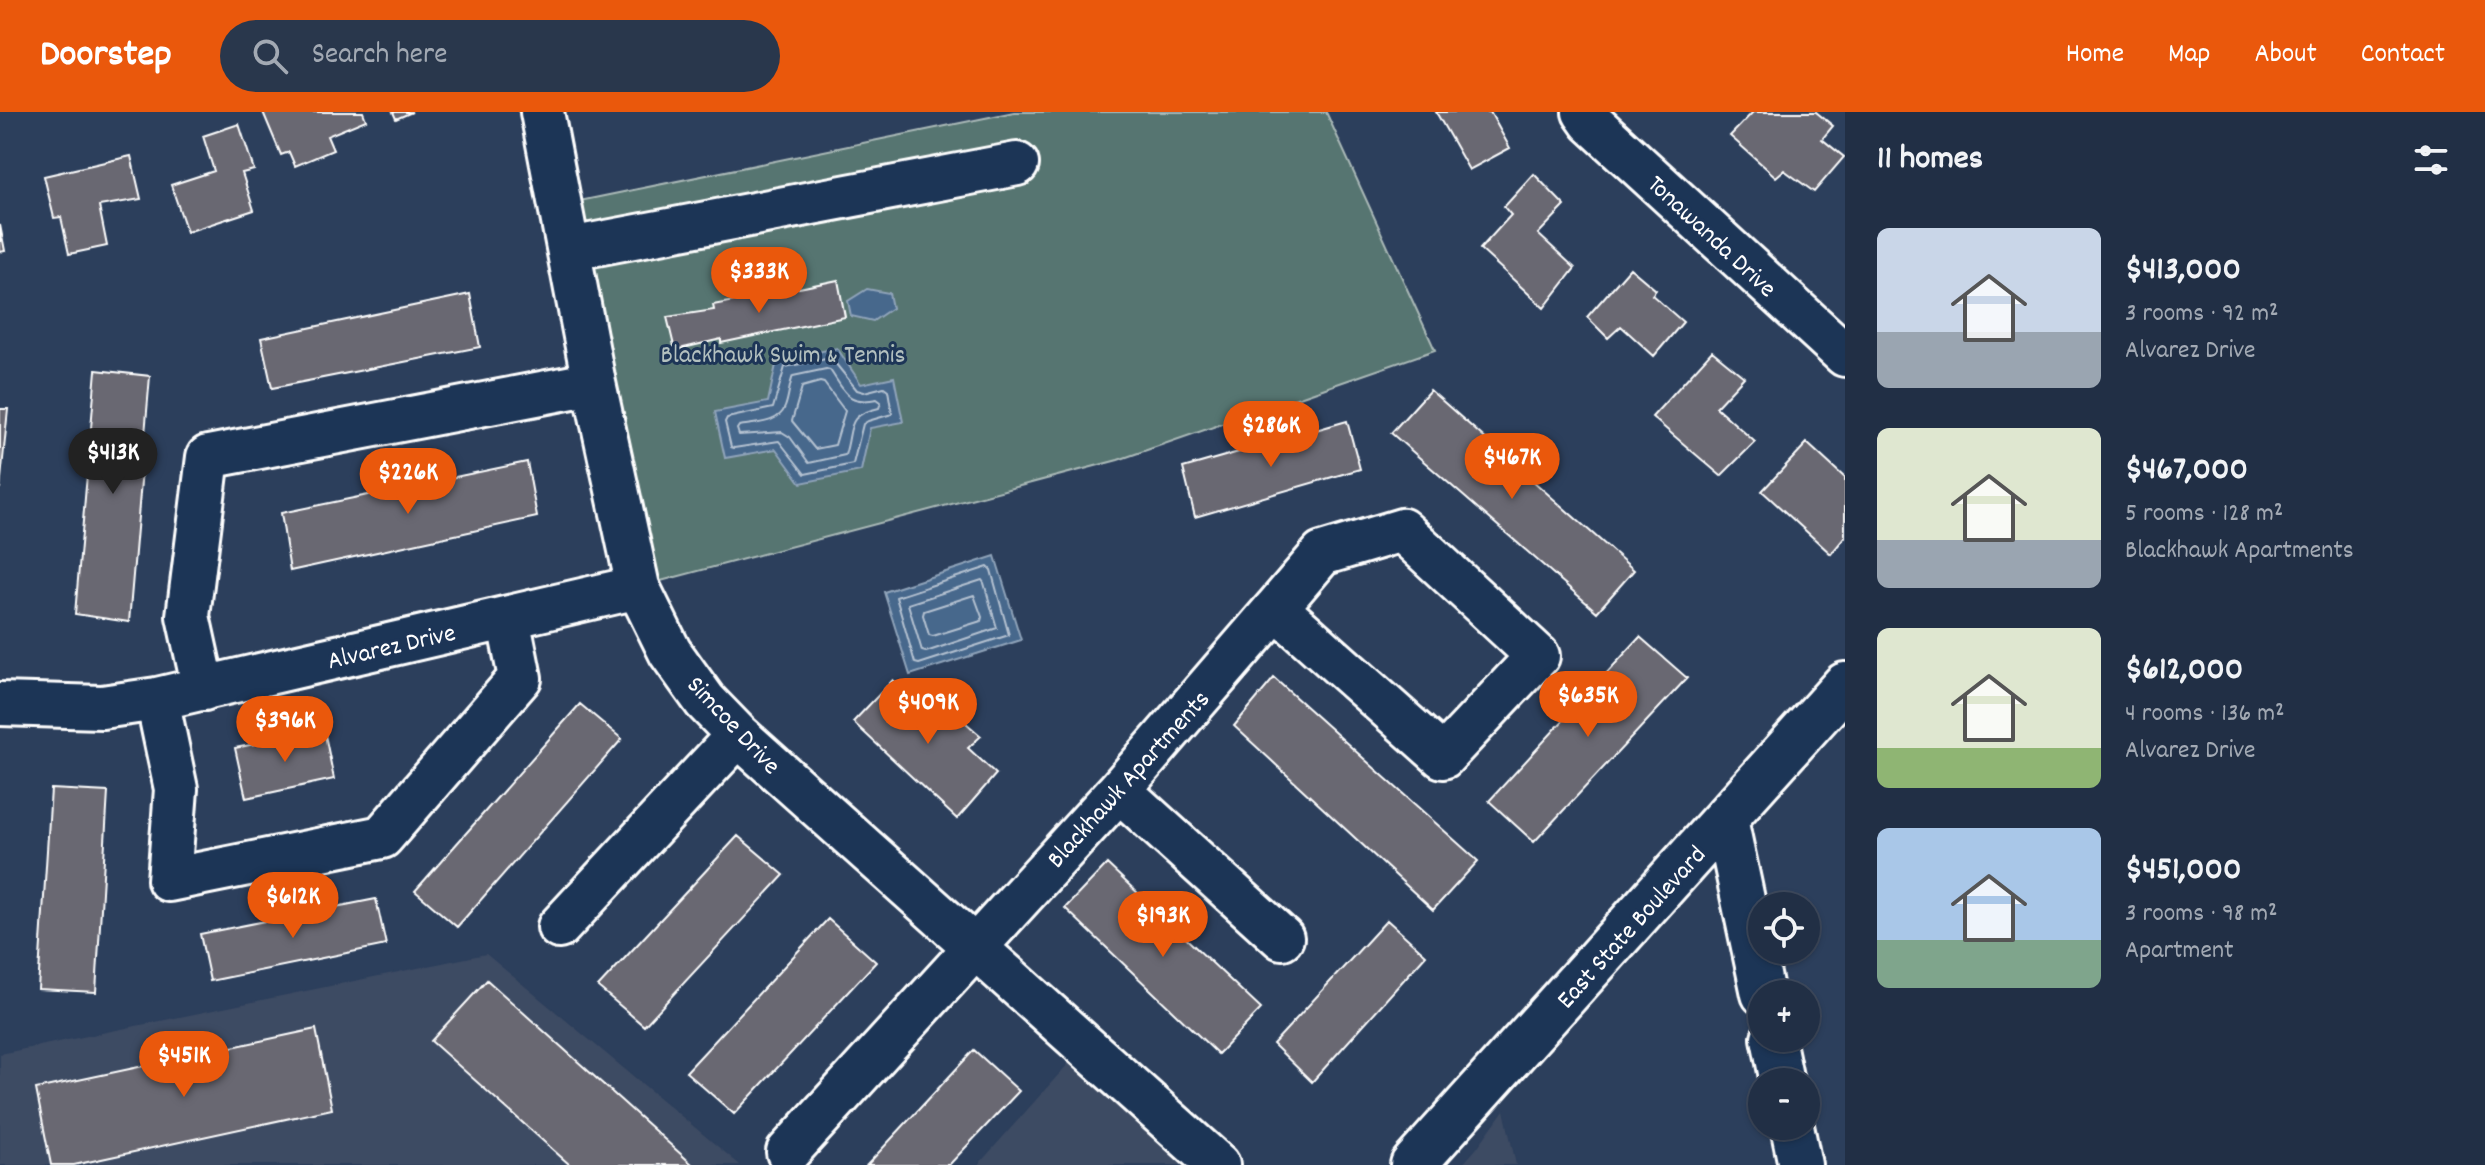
<!DOCTYPE html>
<html lang="en">
<head>
<meta charset="utf-8">
<style>
  body { margin:0; font-family:Dekko,sans-serif; background:#29374c; color:#f1f3f6; height:100vh; display:flex; flex-direction:column; font-size:30px; white-space:nowrap }
  * { box-sizing:border-box; margin:0 }
  p { font-size:26px; color:#a2a9b3 }
  .icon { flex:none; width:44px; height:44px; fill:none; stroke:currentColor; stroke-width:2; stroke-linecap:round; stroke-linejoin:round }
  .map { position:relative; flex:1; overflow:hidden }
  .details { display:flex; flex-direction:column; background:#212f45; width:640px }
  .details>* { flex:none }
  .fabs { position:absolute; left:1748px; top:780px; display:grid; gap:16px }
  .fabs a { display:grid; place-items:center; width:72px; height:72px; border-radius:50%; background:#212f45; box-shadow:0 2px 6px #0004,0 0 0 2px #3e4a5e; font-size:40px }
  .price { position:absolute; translate:-50% -68px; padding:0 18px; border-radius:28px; background:#ea580c; color:#fff; font-size:26px; line-height:52px; filter:drop-shadow(0 2px 4px #0008) }
  .price::after { content:''; position:absolute; left:50%; top:48px; width:24px; height:18px; margin-left:-12px; background:inherit; clip-path:polygon(0 0,100% 0,50% 100%) }
  .price.current { background:#222; color:#fff }
  ul { padding:0; list-style:none }
  li { display:flex; align-items:center; gap:24px; height:200px; padding:0 32px }
  li span { display:grid; place-items:center; flex:none; width:224px; height:160px; border-radius:12px; color:#555 }
  li>.icon { margin-inline-start:auto }
  span .icon { width:96px; height:96px; fill:#fffc; stroke-width:1 }
  li b { font-size:34px }
  h2 { display:flex; justify-content:space-between; align-items:center; height:96px; padding:0 32px; font-size:34px }
  header { display:flex; align-items:center; gap:48px; box-sizing:border-box; height:112px; padding:0 40px; background:#ea580c; color:#fff }
  header strong { font-size:38px }
  nav { display:flex; gap:44px; margin-inline-start:auto; font-size:28px }
  .search { width:560px; height:72px; background:#29374c; display:flex; align-items:center; gap:20px; box-sizing:border-box; padding:0 28px; border-radius:44px; color:#a2a9b3; font-size:30px }
  main { display:flex; flex:1; min-height:0 }
  .map>svg:first-child { display:block }
</style>
</head>
<body>
<header>
<strong>Doorstep</strong>
<div class="search"><svg class="icon" aria-label="search" viewBox="0 0 24 24"><circle cx="10" cy="10" r="6"/><path d="M15 15l6 6"/></svg>Search here</div>
<nav><a>Home</a><a>Map</a><a>About</a><a>Contact</a></nav>
</header>
<main>
<div class="map">
<svg width="1845" height="1053" viewBox="0 0 1845 1053">
  <rect width="100%" height="100%" fill="#2c3f5c"/>
  <filter id="ink" filterUnits="userSpaceOnUse"><feTurbulence type="fractalNoise" baseFrequency=".0125" numOctaves="2"/><feDisplacementMap in="SourceGraphic" scale="16" xChannelSelector="R" yChannelSelector="G"/><feConvolveMatrix kernelMatrix="1 2 1 2 8 2 1 2 1" color-interpolation-filters="sRGB"/></filter>
  <g filter="url(#ink)">
    <path fill="#3e4b63" d="M486 842 740 1053H0V942Z
      M1085 933 1218 1053H978Z
      M1504 998 1516 1053H1462L1477 1036Z"/>
    <path fill="#577471" stroke="#abbab8" stroke-width="2" d="M1014 0H1326L1435 238 1118 348 638 475 560 93Z"/>
    <path fill="#46678c" stroke="#90a4ba" stroke-width="2" d="M867 177 889 181 892 196 873 209 851 204 848 189Z
      M837 236 861 272 894 265 903 310 870 316 861 359 801 371 776 337 725 346 715 300 768 290 777 248Z
      M995 444 1021 528 910 563 884 480Z"/>
    <g fill="none" stroke-linecap="round" stroke-linejoin="round">
      <path stroke="#b5c2d1" stroke-width="2" d="M831 246 857 278 864 280 884 275 888 278 892 302 868 309 863 312 853 352 805 362 779 329 734 336 731 335 725 310 727 306 773 296 785 255Z
        M826 257 830 258C845 280 847 293 877 287L881 290 879 296C844 304 854 315 845 343L809 351 790 325 782 320 739 323 737 317 739 314C754 311 779 312 785 295 789 285 789 273 793 264Z
        M820 270 824 271 845 299 835 333 815 337 792 309 802 275Z
        M988 455 991 458 1009 523 919 552 915 551 896 485Z
        M982 468 984 471 997 516 926 540 922 539 908 492Z
        M974 483 982 505 981 509 933 524 929 523 923 503 924 499Z"/>
    </g>
    <path fill="#696772" stroke="#fff" stroke-width="2" d="M263 0H363L366 8 327 24 333 38 295 54 289 40 281 43Z
      M393 0H412L396 7Z
      M1436 0H1490L1510 36 1469 58Z
      M1753 0H1816L1833 14 1822 27 1844 45 1814 80 1784 58 1776 65 1730 24Z
      M239 12 254 58 242 61 254 98 187 120 171 73 214 59 203 24Z
      M131 44 141 87 99 94 107 134 69 142 61 105 54 106 44 64Z
      M1534 62 1565 94 1538 122 1575 156 1544 196 1480 137 1511 103 1504 95Z
      M0 113 5 139 0 140Z
      M1630 156 1656 178 1652 183 1683 210 1654 244 1621 214 1608 226 1587 205Z
      M838 168 845 205 721 231V227L675 238 667 205 714 198 713 193 776 181 775 177 798 173 799 176Z
      M470 182 480 235 272 276 261 226Z
      M1712 239 1744 265 1716 295 1755 330 1721 364 1652 305Z
      M96 258 150 264 129 510 75 502Z
      M1430 278 1634 458 1597 500 1391 321Z
      M0 297H8L0 377Z
      M1347 309 1360 357 1195 405 1183 356Z
      M1807 331 1845 366V425L1831 442 1762 379Z
      M527 350 537 405 290 459 281 401Z
      M1640 525 1687 566 1534 730 1489 689Z
      M1274 566 1478 749 1433 798 1234 614Z
      M893 568 922 595 934 583 981 624 968 636 996 662 957 707 853 610Z
      M580 592 622 627 457 815 415 779Z
      M324 618 334 667 246 686 235 636Z
      M51 677 108 680 96 880 38 877Z
      M738 724 784 763 644 914 598 875Z
      M1107 752 1261 897 1218 942 1065 796Z
      M376 787 386 833 210 869 200 822Z
      M828 807 876 850 734 1002 686 960Z
      M1387 808 1426 843 1312 970 1273 932Z
      M487 868 693 1053H570L431 929Z
      M316 917 332 997 74 1053H51L36 977Z
      M974 938 1019 979 949 1053H867Z"/>
    <g fill="none" stroke-linecap="round" stroke-linejoin="round">
      <defs>
        <path id="minor" d="M542 0 594 271 638 475 670 540 705 589 738 623 1218 1053
          M1584 0 1591 10 1845 243
          M570 137 1017 52
          M204 577 188 504 208 345 594 271
          M157 587 176 677 169 768 382 725 520 566 508 506
          M0 592 102 595 157 587 638 475
          M1119 678 1282 826
          M1726 707 1763 882
          M559 815 738 623
          M1773 926 1782 970
          M1792 1014 1800 1053
          M788 1040 1119 678 1276 496 1443 645 1538 544 1402 418 1322 442 1276 496"/>
        <path id="major" d="M1413 1053 1845 573"/>
      </defs>
      <use href="#minor" stroke="#fff" stroke-width="48"/>
      <use href="#major" stroke="#fff" stroke-width="50"/>
      <use href="#minor" stroke="#1d3557" stroke-width="42"/>
      <use href="#major" stroke="#1d3557" stroke-width="44"/>
    </g>
  </g>
  <g text-anchor="middle" stroke-width="6" stroke-linejoin="round" paint-order="stroke">
    <g font-size="26" fill="#fff" stroke="#1d3557">
      <text transform="translate(1713 123) rotate(43)" y="9">Tonawanda Drive</text>
      <text transform="translate(391 533) rotate(-13)" y="9">Alvarez Drive</text>
      <text transform="translate(735 612) rotate(47)" y="9">Simcoe Drive</text>
      <text transform="translate(1127 666) rotate(-48)" y="9">Blackhawk Apartments</text>
      <text transform="translate(1630 814) rotate(-48)" y="9">East State Boulevard</text>
    </g>
    <g font-size="26" fill="#b3c0bf" stroke="#1d3557">
      <text x="783" y="250">Blackhawk Swim &amp; Tennis</text>
    </g>
  </g>
</svg>
<div class="fabs">
<a><svg class="icon" aria-label="locate" viewBox="0 0 24 24"><circle cx="12" cy="12" r="6"/><path d="M12 2v4M12 18v4M2 12h4M18 12h4"/></svg></a>
<a>+</a>
<a>−</a>
</div>
<b class="price" style="left:759px;top:203px">$333K</b>
<b class="price" style="left:1271px;top:357px">$286K</b>
<b class="price current" style="left:113px;top:384px">$413K</b>
<b class="price" style="left:1512px;top:389px">$467K</b>
<b class="price" style="left:408px;top:404px">$226K</b>
<b class="price" style="left:1588px;top:627px">$635K</b>
<b class="price" style="left:928px;top:634px">$409K</b>
<b class="price" style="left:285px;top:652px">$396K</b>
<b class="price" style="left:293px;top:828px">$612K</b>
<b class="price" style="left:1163px;top:847px">$193K</b>
<b class="price" style="left:184px;top:987px">$451K</b>
</div>
<section class="details">
<h2>11 homes<svg class="icon" aria-label="filters" viewBox="0 0 24 24"><path d="M4 7h16M4 17h16"/><circle cx="9" cy="7" r="2"/><circle cx="15" cy="17" r="2"/></svg></h2>
<ul>
<li><span style="background:linear-gradient(#c9d6e8 65%,#9aa5b1 0)"><svg class="icon" aria-label="home" viewBox="0 0 24 24"><path d="M3 11l9-7 9 7M6 9v11h12V9"/></svg></span><div><b>$413,000</b><p>3 rooms · 92 m²</p><p>Alvarez Drive</p></div></li>
<li><span style="background:linear-gradient(#dfe7d0 70%,#9aa5b1 0)"><svg class="icon" aria-label="home" viewBox="0 0 24 24"><path d="M3 11l9-7 9 7M6 9v11h12V9"/></svg></span><div><b>$467,000</b><p>5 rooms · 128 m²</p><p>Blackhawk Apartments</p></div></li>
<li><span style="background:linear-gradient(#dfe7d0 75%,#8fb573 0)"><svg class="icon" aria-label="home" viewBox="0 0 24 24"><path d="M3 11l9-7 9 7M6 9v11h12V9"/></svg></span><div><b>$612,000</b><p>4 rooms · 136 m²</p><p>Alvarez Drive</p></div></li>
<li><span style="background:linear-gradient(#a9c7e8 70%,#7fa58c 0)"><svg class="icon" aria-label="home" viewBox="0 0 24 24"><path d="M3 11l9-7 9 7M6 9v11h12V9"/></svg></span><div><b>$451,000</b><p>3 rooms · 98 m²</p><p>Apartment</p></div></li>
</ul>
</section>
</main>
</body>
</html>
